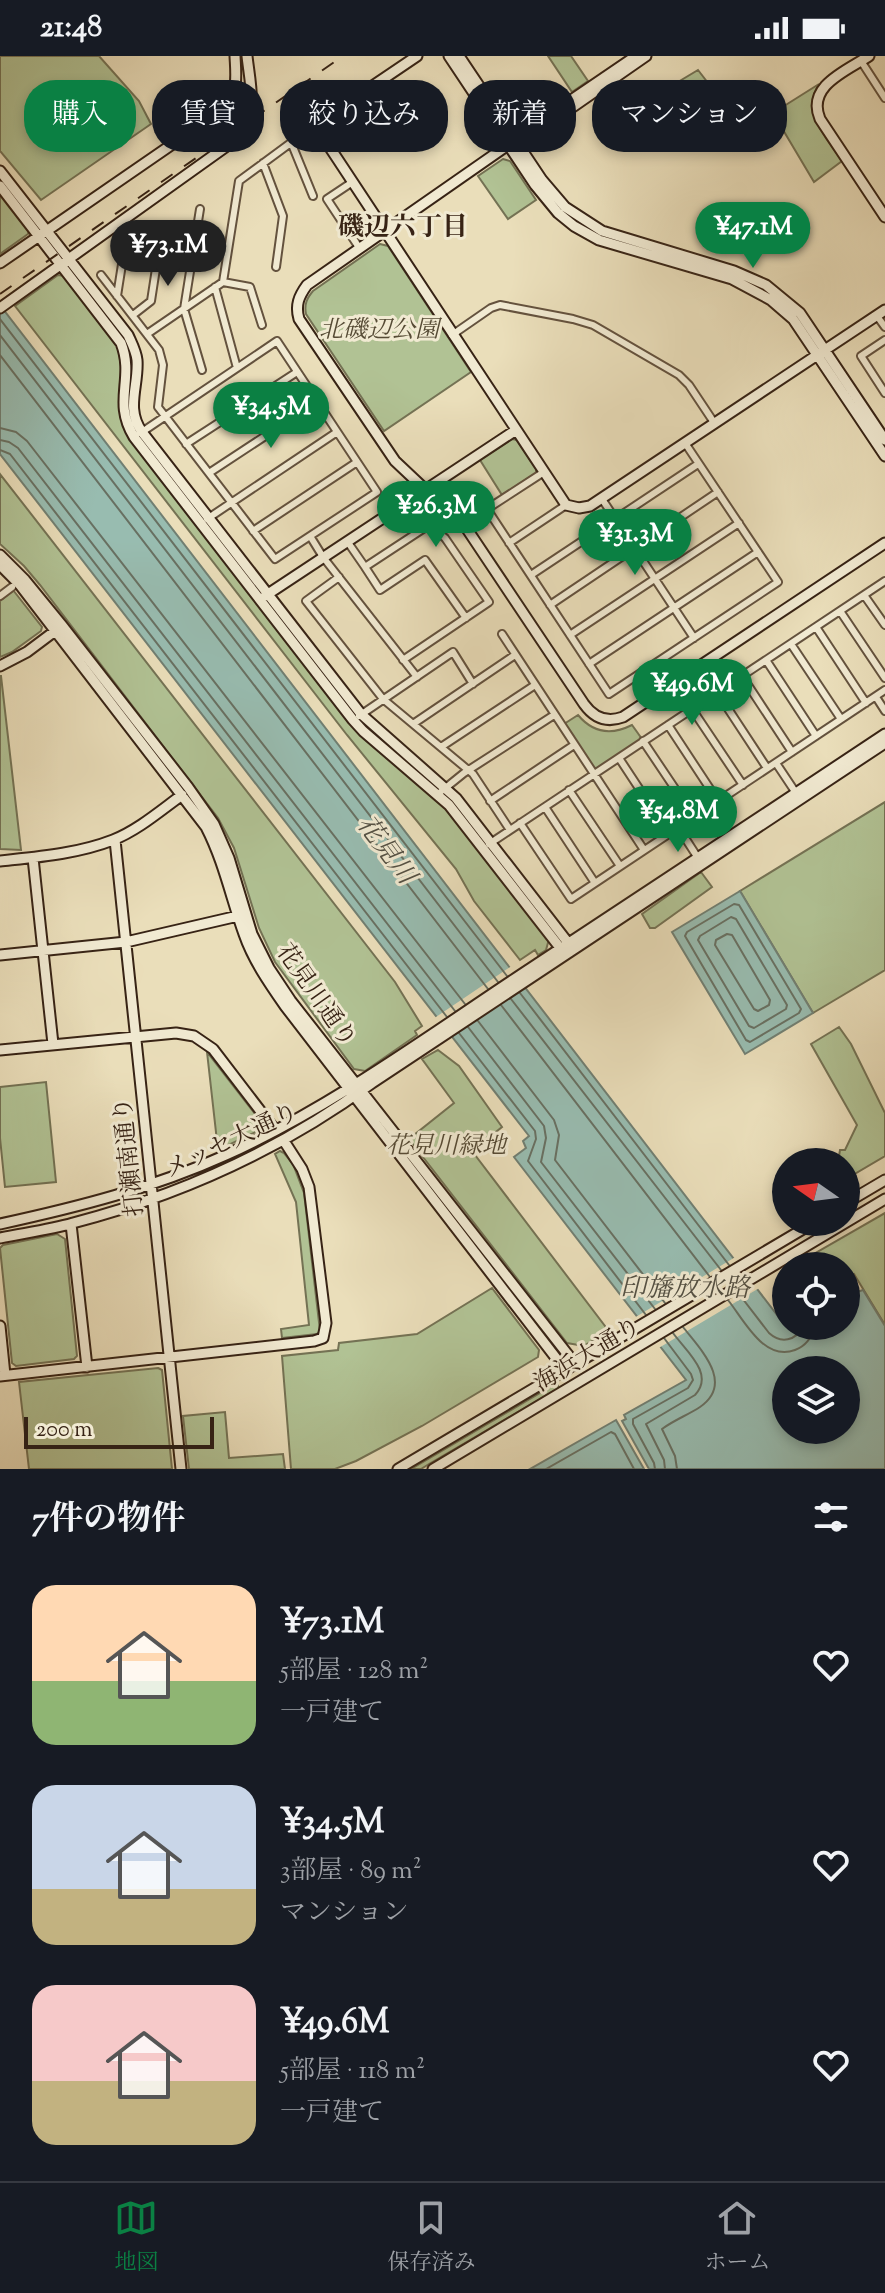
<!DOCTYPE html>
<html lang="ja">
<head>
<meta charset="utf-8">
<style>
  body { margin:0; font-family:"Sorts Mill Goudy","Noto Serif JP",serif; background:#20242c; color:#f1f3f6; height:100vh; display:flex; flex-direction:column; font-size:30px; white-space:nowrap }
  * { box-sizing:border-box; margin:0 }
  p { font-size:26px; color:#9ea1a6 }
  .icon { flex:none; width:44px; height:44px; fill:none; stroke:currentColor; stroke-width:2; stroke-linecap:round; stroke-linejoin:round }
  .map { position:relative; height:1413px; overflow:hidden }
  .panel { display:flex; flex-direction:column; background:#171b24; flex:1 }
  .panel>* { flex:none }
  .guide { position:absolute; left:24px; top:24px; width:838px; height:72px; display:flex; gap:16px }
  .needle { width:52px; rotate:284deg }
  .controls { position:absolute; left:772px; top:1092px; display:grid; gap:16px }
  .controls a { display:grid; place-items:center; width:88px; height:88px; border-radius:50%; background:#171b24; box-shadow:0 4px 12px #0003; font-size:40px }
  .scale { position:absolute; left:24px; bottom:20px; width:190px; box-sizing:border-box; padding-left:8px; border:4px solid #372315; border-top:0; font-size:22px; line-height:28px; white-space:nowrap; color:#372315; -webkit-text-stroke:6px #f1ead2; paint-order:stroke }
  .price { position:absolute; translate:-50% -68px; padding:0 18px; border-radius:28px; background:#0b8043; color:#fff; font-size:26px; line-height:52px; filter:drop-shadow(0 2px 4px #0008) }
  .price::after { content:''; position:absolute; left:50%; top:48px; width:24px; height:18px; margin-left:-12px; background:inherit; clip-path:polygon(0 0,100% 0,50% 100%) }
  .price.current { background:#222; color:#fff }
  ul { padding:0; list-style:none }
  li { display:flex; align-items:center; gap:24px; height:200px; padding:0 32px }
  li span { display:grid; place-items:center; flex:none; width:224px; height:160px; border-radius:24px; color:#555 }
  li>.icon { margin-inline-start:auto }
  span .icon { width:96px; height:96px; fill:#fffc; stroke-width:1 }
  li b { font-size:34px }
  h2 { display:flex; justify-content:space-between; align-items:center; height:96px; padding:0 32px; font-size:34px }
  .chip { padding:0 28px; border-radius:32px; background:#171b24; box-shadow:0 4px 12px #0003; font-size:28px; line-height:72px }
  .chip.current { background:#0b8043; color:#fff }
  .status { display:flex; justify-content:space-between; align-items:center; height:56px; padding:0 40px; background:#171b24; direction:ltr }
  .status svg { height:22px; fill:currentColor }
  .tab-bar { display:flex; justify-content:space-around; align-items:center; height:112px; border-top:2px solid #363941; background:#171b24; font-size:22px; color:#9ea1a6 }
  .tab-bar a { display:grid; justify-items:center; gap:4px }
  .tab-bar .current { color:#0b8043 }
  .map>svg:first-child { display:block }
</style>
</head>
<body>
<div class="status"><b>21:48</b><svg viewBox="0 0 49 12"><path d="M0 12V9h3v3zM5 12V6h3v6zM10 12V3h3v9zM15 12V0h3v12zM26 1h20v11H26zM47 4h2v5h-2z"/></svg></div>
<div class="map">
<svg width="885" height="1413" viewBox="0 0 885 1413">
  <rect width="100%" height="100%" fill="#eadeba"/>
  <filter id="stains"><feTurbulence type="fractalNoise" baseFrequency=".0025" numOctaves="4"/><feColorMatrix values="0 0 0 0 .2 0 0 0 0 .09 0 0 0 0 .02 0 0 0 .5 -.17"/></filter>
  <radialGradient id="worn" r=".72"><stop offset=".6" stop-color="#630" stop-opacity="0"/><stop offset="1" stop-color="#630" stop-opacity=".3"/></radialGradient>
  <path fill="#b1c294" stroke="#747254" stroke-width="2" d="M0 0H99L139 45 151 68 41 144 0 95Z
    M548 0H571L588 25 572 36Z
    M698 14 725 49 702 63 678 26Z
    M819 28C800 56 827 82 842 105L814 126 773 57Z
    M503 103 510 105 536 144 508 163 478 120Z
    M0 137 29 174 28 178 0 198Z
    M380 188 388 190 471 316 384 375 306 258C304 248 307 242 313 235Z
    M58 219 65 220 120 289C128 314 115 340 122 365 123 371 127 377 130 383H132L356 673 446 752 549 883 546 894 538 899 535 894 520 904 474 845 456 813 347 679 15 250Z
    M512 383 517 384 536 413V417L502 439 480 404Z
    M0 418 395 926 422 970 415 975 417 979 365 1015 354 1013 275 906 259 872 234 792 218 762 40 529 24 510 0 488Z
    M13 534 42 571 41 575 12 596 0 601V545Z
    M0 620H1L21 794 0 793Z
    M578 659C593 677 612 679 632 669L642 683 596 713 594 712 564 668Z
    M885 746V914L813 957 740 835Z
    M701 816 712 831 655 872H650L642 858Z
    M839 971 851 988 885 1057V1100L846 1123V1106H838L840 1094H845L857 1069 811 988Z
    M438 994 459 1010 502 1071 472 1095 608 1274 584 1290 567 1287 409 1083 454 1047 422 1003Z
    M207 996 263 1068 262 1073 218 1094Z
    M46 1026 56 1126 5 1131 0 1082V1031Z
    M280 1095 284 1097 293 1108 304 1137 320 1275 317 1278 282 1282 281 1273 309 1269 296 1146 275 1098Z
    M885 1157V1269L854 1218 846 1222V1210H793Z
    M57 1178 65 1183 77 1300 74 1303 16 1310 12 1307 0 1192 3 1189Z
    M492 1232 539 1294 538 1301 422 1370 356 1405 335 1413H291L282 1300 338 1294 339 1287 417 1278Z
    M158 1312 162 1314 172 1413H29L19 1326Z
    M557 1327 559 1332 429 1408 421 1413H411Z
    M225 1356 229 1402 283 1398 285 1413H189L183 1360Z"/>
  <path fill="#98bcb0" stroke="#717f72" stroke-width="2" fill-rule="evenodd" d="M0 249 784 1268 786 1267V1270H846V1228L849 1226 857 1236 863 1234 885 1270V1413H649L622 1365 626 1363 624 1359 686 1324 514 1101 526 1092 523 1085 529 1080 0 398ZM786 1314H846V1374H786Z
    M740 835 813 957 745 998 672 876Z
    M616 1364 644 1413H530Z"/>
  <path fill="#eadeba" d="M513 909 529 929 449 983 433 963Z
    M737 1200 761 1231 657 1293 634 1262Z"/>
  <g fill="none" stroke-linecap="round" stroke-linejoin="round">
    <path stroke="#687062" stroke-width="2" d="M0 263 507 920
      M0 279 498 926
      M0 299 488 933
      M0 372 16 376 27 385 465 948
      M0 384 9 386 18 392 455 955
      M0 394 10 398 447 961
      M734 848 739 849 801 953 799 957 750 986 746 984 685 880 687 876Z
      M731 861 736 863 787 949 786 953 754 972 749 970 698 884 700 880Z
      M727 878 732 879 770 944 769 949 758 955 754 953 715 889 716 884Z
      M520 937 729 1209
      M511 943 721 1214
      M501 949 710 1221
      M478 965 554 1064 559 1079 555 1104 665 1247
      M468 971 544 1070 546 1082 541 1106 655 1253
      M459 977 535 1075 536 1083 528 1105 646 1259
      M739 1238 769 1277C781 1288 796 1285 803 1270
      M728 1244C744 1264 764 1306 795 1294 806 1290 812 1281 815 1270
      M546 1413 611 1376 615 1378 634 1413
      M655 1413 654 1407 633 1368V1363L688 1332 693 1324 691 1318 664 1282
      M665 1413 664 1404 646 1368 695 1339C715 1318 686 1295 673 1277
      M677 1413 675 1400 662 1373C674 1364 688 1359 700 1351 735 1327 700 1293 683 1271"/>
    <defs>
      <path id="street" d="M861 5 885 42
        M291 86 313 140
        M263 107 283 160 276 211
        M351 127 327 143 360 193
        M200 153 184 253 202 314
        M101 219 159 294 163 309 158 351 165 360 275 503 377 436 277 285 142 376 139 377
        M223 226 239 125 315 69
        M215 231 237 312
        M117 240 123 202
        M133 259 151 245 161 180
        M877 260 885 271
        M147 278 223 226 250 231 262 269
        M452 279 491 252 500 249 573 263 593 269 679 319 689 329 715 368
        M885 284 861 300 885 337
        M186 388 297 316
        M544 416 487 453 609 638 778 526 685 387
        M209 417 317 346
        M602 443 694 582
        M207 463 337 376
        M253 475 357 406
        M310 480 323 501 417 621
        M347 485 365 511 429 469 445 482 489 546 403 604
        M509 487 566 449
        M365 511 380 534 425 504 466 562
        M531 519 698 408
        M339 521 306 545 383 643 473 718 510 774
        M864 539 885 569
        M0 540 12 531
        M550 549 718 436
        M840 555 885 622
        M816 571 866 647
        M502 578 644 794
        M570 579 739 467
        M791 588 841 663
        M766 604 816 680
        M589 608 758 496
        M742 620 792 696
        M717 636 767 712
        M876 641 885 655
        M692 653 743 729
        M359 660 453 596 473 628
        M413 668 515 599
        M668 669 718 745
        M643 685 694 761
        M441 691 535 629
        M619 702 669 778
        M776 707 796 737
        M569 734 620 810
        M438 738 464 717 554 659
        M490 745 574 689
        M545 751 595 827
        M520 767 571 843 885 634
        M678 771 698 802
        M489 788 885 525"/>
      <path id="secondary" d="M417 0 315 69 566 449 579 452 590 450 885 254
        M449 0 535 129 558 157 574 170 599 184 732 223 771 244 793 263 885 400
        M459 0 542 124 565 151 602 175 734 215 766 229 800 257 885 384
        M636 0 514 83 508 89 307 229C299 240 295 249 299 263L395 405 467 473 584 648C594 662 607 667 623 661L885 487
        M869 0C846 15 806 30 820 63L885 161
        M513 89H518L646 0
        M0 115 128 279C132 288 136 295 137 304 139 330 125 352 142 376L361 658 456 742 569 888V894
        M0 130 121 287C135 323 112 345 134 381L353 664 363 675 449 749 561 893 566 896
        M0 207 222 54C239 38 236 21 235 0
        M0 252 238 82C259 59 250 28 247 0
        M0 499 25 524 61 568 188 731 214 768 229 802 252 878 269 912 291 945 576 1309
        M0 509 20 529 206 771C224 806 231 842 244 878 253 904 269 927 285 950L566 1315
        M265 540 516 374
        M0 610 27 596 55 575
        M115 784 181 1413
        M33 802 53 988
        M0 805C37 801 77 798 113 784 138 774 160 755 182 739
        M0 899 126 886 238 860
        M0 994 176 977 194 980 213 993 275 1074
        M846 1147 885 1124
        M0 1168C78 1151 153 1132 226 1099 334 1050 432 977 531 912 649 835 767 756 885 678
        M71 1168 87 1311
        M0 1182C24 1177 49 1174 73 1167 181 1139 282 1093 372 1027L885 687
        M0 1270 5 1319
        M0 1320 314 1285 323 1282 326 1267 309 1131 302 1113 284 1085
        M398 1413 815 1166
        M433 1413 885 1143"/>
    </defs>
    <use href="#street" stroke="#64523e" stroke-width="10"/>
    <use href="#secondary" stroke="#372315" stroke-width="13"/>
    <use href="#street" stroke="#f1ead2" stroke-width="6"/>
    <use href="#secondary" stroke="#f1ead2" stroke-width="9"/>
    <path stroke="#372315" stroke-width="2" stroke-dasharray="14 14" stroke-linecap="butt" d="M0 238 343 0"/>
  </g>
  <g text-anchor="middle" stroke-width="6" stroke-linejoin="round" paint-order="stroke">
    <g font-size="24" font-style="italic" fill="#564b35" stroke="#f1ead2">
      <text x="379" y="281">北磯辺公園</text>
      <text x="446" y="1097">花見川緑地</text>
    </g>
    <g font-size="24" fill="#372315" stroke="#f1ead2">
      <text transform="translate(317 939) rotate(55)" y="8">花見川通り</text>
      <text transform="translate(231 1084) rotate(-25)" y="8">メッセ大通り</text>
      <text transform="translate(128 1101) rotate(-96)" y="8">打瀬南通り</text>
      <text transform="translate(587 1298) rotate(-31)" y="8">海浜大通り</text>
    </g>
    <g font-size="26" font-weight="bold" fill="#372315" stroke="#f1ead2">
      <text x="403" y="179">磯辺六丁目</text>
    </g>
    <g font-size="26" font-style="italic" fill="#545144" stroke="#f1ead2">
      <text transform="translate(387 793) rotate(53)" y="9">花見川</text>
      <text x="685" y="1240">印旛放水路</text>
    </g>
  </g>
  <rect width="100%" height="100%" filter="url(#stains)"/>
  <rect width="100%" height="100%" fill="url(#worn)"/>
</svg>
<div class="controls">
<a><svg class="needle" viewBox="-14 -14 28 28"><path d="M0-13l5 13h-10z" fill="#e53935"/><path d="M0 13l5-13h-10z" fill="#9ea1a6"/></svg></a>
<a><svg class="icon" aria-label="locate" viewBox="0 0 24 24"><circle cx="12" cy="12" r="6"/><path d="M12 2v4M12 18v4M2 12h4M18 12h4"/></svg></a>
<a><svg class="icon" aria-label="layers" viewBox="0 0 24 24"><path d="M12 4l9 5-9 5-9-5zM3 14l9 5 9-5"/></svg></a>
</div>
<div class="scale">200 m</div>
<b class="price" style="left:753px;top:214px">¥47.1M</b>
<b class="price current" style="left:168px;top:232px">¥73.1M</b>
<b class="price" style="left:271px;top:394px">¥34.5M</b>
<b class="price" style="left:436px;top:493px">¥26.3M</b>
<b class="price" style="left:635px;top:521px">¥31.3M</b>
<b class="price" style="left:692px;top:671px">¥49.6M</b>
<b class="price" style="left:678px;top:798px">¥54.8M</b>
<div class="guide">
<a class="chip current">購入</a>
<a class="chip">賃貸</a>
<a class="chip">絞り込み</a>
<a class="chip">新着</a>
<a class="chip">マンション</a>
</div>
</div>
<section class="panel">
<h2>7件の物件<svg class="icon" aria-label="filters" viewBox="0 0 24 24"><path d="M4 7h16M4 17h16"/><circle cx="9" cy="7" r="2"/><circle cx="15" cy="17" r="2"/></svg></h2>
<ul>
<li><span style="background:linear-gradient(#ffd9b3 60%,#8fb573 0)"><svg class="icon" aria-label="home" viewBox="0 0 24 24"><path d="M3 11l9-7 9 7M6 9v11h12V9"/></svg></span><div><b>¥73.1M</b><p>5部屋 · 128 m²</p><p>一戸建て</p></div><svg class="icon" aria-label="heart" viewBox="0 0 24 24"><path d="M12 20l-8-8c-3-5 5-10 8-4 3-6 11-1 8 4z"/></svg></li>
<li><span style="background:linear-gradient(#c9d6e8 65%,#c2b280 0)"><svg class="icon" aria-label="home" viewBox="0 0 24 24"><path d="M3 11l9-7 9 7M6 9v11h12V9"/></svg></span><div><b>¥34.5M</b><p>3部屋 · 89 m²</p><p>マンション</p></div><svg class="icon" aria-label="heart" viewBox="0 0 24 24"><path d="M12 20l-8-8c-3-5 5-10 8-4 3-6 11-1 8 4z"/></svg></li>
<li><span style="background:linear-gradient(#f6c9c9 60%,#c2b280 0)"><svg class="icon" aria-label="home" viewBox="0 0 24 24"><path d="M3 11l9-7 9 7M6 9v11h12V9"/></svg></span><div><b>¥49.6M</b><p>5部屋 · 118 m²</p><p>一戸建て</p></div><svg class="icon" aria-label="heart" viewBox="0 0 24 24"><path d="M12 20l-8-8c-3-5 5-10 8-4 3-6 11-1 8 4z"/></svg></li>
</ul>
</section>
<nav class="tab-bar">
<a class="current"><svg class="icon" aria-label="map" viewBox="0 0 24 24"><path d="M3 6l6-2 6 2 6-2v14l-6 2-6-2-6 2zM9 4v14M15 6v14"/></svg>地図</a>
<a><svg class="icon" aria-label="saved" viewBox="0 0 24 24"><path d="M7 4h10v16l-5-4-5 4z"/></svg>保存済み</a>
<a><svg class="icon" aria-label="home" viewBox="0 0 24 24"><path d="M3 11l9-7 9 7M6 9v11h12V9"/></svg>ホーム</a>
</nav>
</body>
</html>
